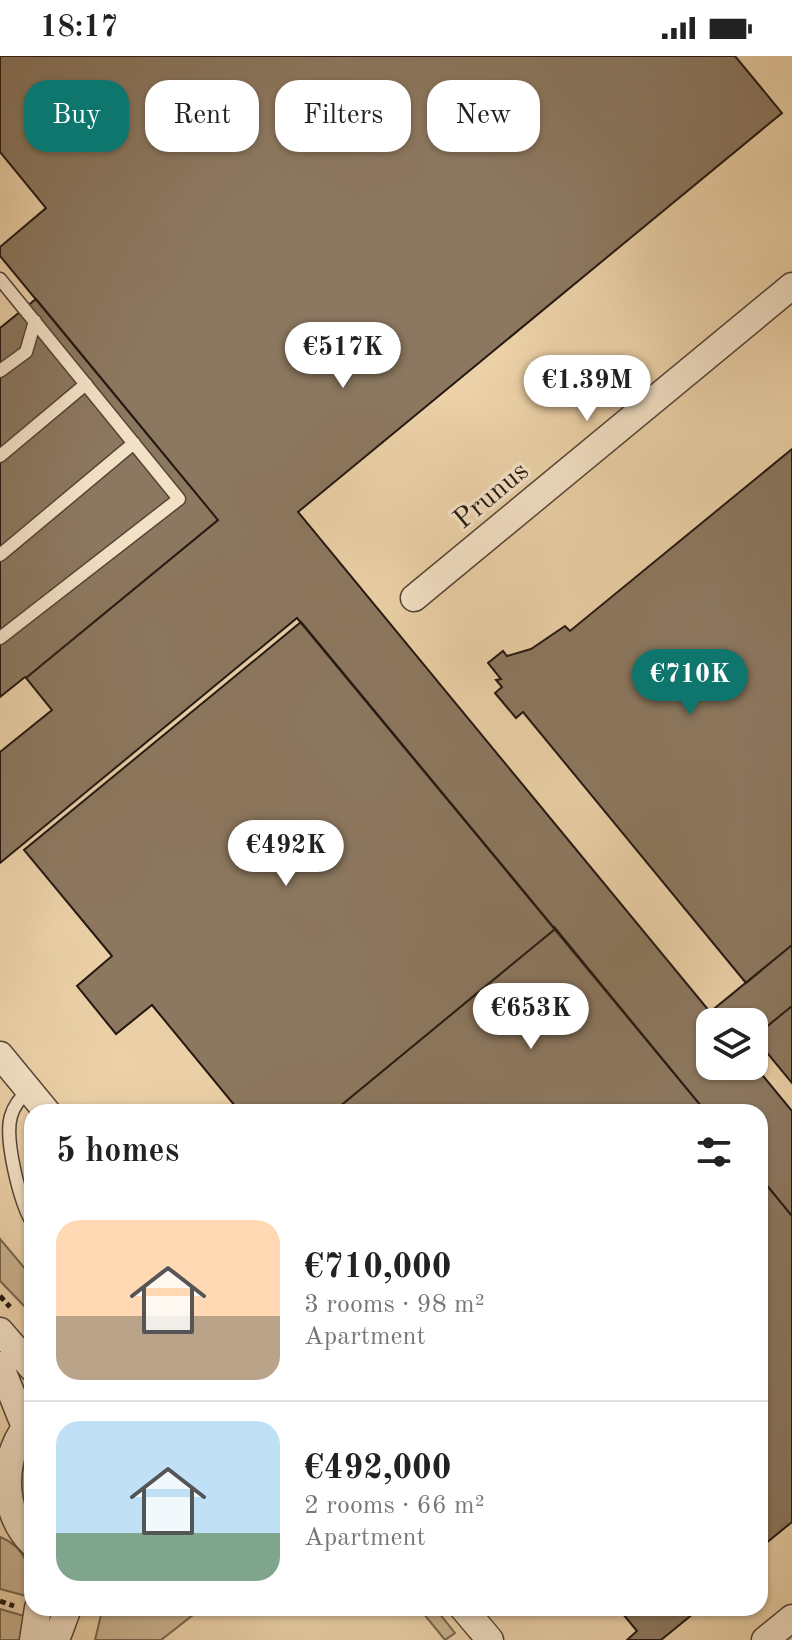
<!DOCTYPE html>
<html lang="en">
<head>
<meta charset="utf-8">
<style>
  body { margin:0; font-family:"Old Standard TT",serif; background:#f2f2f2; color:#222; height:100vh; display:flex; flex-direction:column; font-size:30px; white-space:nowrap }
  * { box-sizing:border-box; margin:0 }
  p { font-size:26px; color:#767676 }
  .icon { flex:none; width:44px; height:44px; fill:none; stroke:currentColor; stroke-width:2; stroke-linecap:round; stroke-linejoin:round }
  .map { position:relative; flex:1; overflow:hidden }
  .panel { position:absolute; left:24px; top:1048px; width:744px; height:512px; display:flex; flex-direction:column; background:#fff; border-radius:24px; box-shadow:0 2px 6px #0004 }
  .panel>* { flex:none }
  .guide { position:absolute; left:24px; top:24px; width:744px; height:72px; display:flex; gap:16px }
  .buttons { position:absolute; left:696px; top:952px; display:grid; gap:16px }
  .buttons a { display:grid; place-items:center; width:72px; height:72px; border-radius:16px; background:#fff; box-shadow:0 2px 6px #0004; font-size:40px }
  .price { position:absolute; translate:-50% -68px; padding:0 18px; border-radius:28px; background:#fff; color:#222; font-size:26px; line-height:52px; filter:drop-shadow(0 2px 4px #0008) }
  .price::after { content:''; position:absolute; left:50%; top:48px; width:24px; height:18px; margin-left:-12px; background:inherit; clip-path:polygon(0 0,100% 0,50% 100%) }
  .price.current { background:#0f766e; color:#fff }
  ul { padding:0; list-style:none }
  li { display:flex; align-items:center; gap:24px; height:200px; padding:0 32px }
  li+li { border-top:2px solid #e0e0e0 }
  li span { display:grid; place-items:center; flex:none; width:224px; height:160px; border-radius:24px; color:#555 }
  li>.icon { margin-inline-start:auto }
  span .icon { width:96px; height:96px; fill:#fffc; stroke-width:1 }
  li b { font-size:34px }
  h2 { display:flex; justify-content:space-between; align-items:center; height:96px; padding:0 32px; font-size:34px }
  .chip { padding:0 28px; border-radius:24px; background:#fff; box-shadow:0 2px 6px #0004; font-size:28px; line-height:72px }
  .chip.current { background:#0f766e; color:#fff }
  .status { display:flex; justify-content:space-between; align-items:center; height:56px; padding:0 40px; background:#fff; direction:ltr }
  .status svg { height:22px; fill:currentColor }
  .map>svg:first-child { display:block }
</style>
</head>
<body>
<div class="status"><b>18:17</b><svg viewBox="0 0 49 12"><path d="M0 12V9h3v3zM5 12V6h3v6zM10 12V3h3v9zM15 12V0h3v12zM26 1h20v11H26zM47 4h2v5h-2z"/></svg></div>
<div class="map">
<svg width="792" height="1584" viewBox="0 0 792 1584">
  <rect width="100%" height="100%" fill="#ecd1a8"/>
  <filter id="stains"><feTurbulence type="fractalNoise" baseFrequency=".0025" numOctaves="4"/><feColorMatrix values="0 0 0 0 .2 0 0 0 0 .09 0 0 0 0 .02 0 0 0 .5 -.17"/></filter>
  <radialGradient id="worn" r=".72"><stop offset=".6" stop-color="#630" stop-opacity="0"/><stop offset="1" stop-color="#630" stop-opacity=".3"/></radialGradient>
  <path fill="#cab28e" stroke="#766550" stroke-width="2" d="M0 1183 32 1221V1258L0 1225Z
    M32 1389V1464C17 1441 18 1413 32 1389Z
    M0 1481C27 1492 32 1514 30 1541L0 1533Z
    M108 1552H202L161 1584H95L101 1559Z
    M419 1552H435L455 1577 445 1584Z
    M0 1553 24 1560 20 1584H0Z"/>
  <path fill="#8c7860" stroke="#231811" stroke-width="2" d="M0 0H735L782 57 298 456 710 956 792 889V950L754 981V966H710V1010L754 1009 792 1055V1160L760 1121V1056H706L297 562 0 807V696L52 654 26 622 218 464 0 200V191L46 152 0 96Z
    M36 243 218 464 26 622 25 621 0 641V272Z
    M792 393V889L746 927 523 656 516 662 495 637 502 631 496 624 501 623 488 607 503 595 507 600 531 593 565 570 570 575Z
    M301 566 555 873 333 1056H240L152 949 116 978 77 930 112 900 24 794Z
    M555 872 706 1056H333L555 873Z
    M792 950V1027L754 981Z
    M760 1121 792 1160V1466L760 1492Z
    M618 1552H690L694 1557 661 1584H627L637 1575Z"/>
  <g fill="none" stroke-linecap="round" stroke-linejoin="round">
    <defs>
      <path id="lane" d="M0 223 179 443 0 582
        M0 315 26 296 35 265
        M0 400 86 328
        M0 499 134 387
        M28 1034C21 1042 14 1049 11 1060 4 1083 20 1146 32 1166"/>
      <path id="street" d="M414 542 792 230
        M0 999 47 1056
        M0 1275 32 1312
        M0 1309 25 1371
        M32 1364C0 1396 0 1456 32 1487
        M463 1552 490 1584
        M33 1584 38 1552
        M56 1584 68 1552
        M765 1584 792 1562"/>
    </defs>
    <use href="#lane" stroke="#554637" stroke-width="15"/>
    <use href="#street" stroke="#554637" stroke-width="29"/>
    <path stroke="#231811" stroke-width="5" stroke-dasharray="6 4" stroke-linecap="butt" d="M0 1240 10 1251
      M0 1545 14 1550"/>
    <use href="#lane" stroke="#f3e1c6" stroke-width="12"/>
    <use href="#street" stroke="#f3e1c6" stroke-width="26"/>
  </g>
  <g text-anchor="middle" stroke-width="7" stroke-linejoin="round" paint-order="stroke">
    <g font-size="28" fill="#231811" stroke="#f3e1c6">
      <text transform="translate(490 438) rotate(-40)" y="10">Prunus</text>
    </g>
  </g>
  <rect width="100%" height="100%" filter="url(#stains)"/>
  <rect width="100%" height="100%" fill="url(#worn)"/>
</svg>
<div class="buttons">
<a><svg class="icon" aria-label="layers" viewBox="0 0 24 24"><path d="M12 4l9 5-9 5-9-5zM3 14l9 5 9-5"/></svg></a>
</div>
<b class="price" style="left:343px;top:334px">€517K</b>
<b class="price" style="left:587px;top:367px">€1.39M</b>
<b class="price current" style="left:690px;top:661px">€710K</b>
<b class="price" style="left:286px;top:832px">€492K</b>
<b class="price" style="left:531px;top:995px">€653K</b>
<div class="guide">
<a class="chip current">Buy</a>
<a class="chip">Rent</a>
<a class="chip">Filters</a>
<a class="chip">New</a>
</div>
<section class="panel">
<h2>5 homes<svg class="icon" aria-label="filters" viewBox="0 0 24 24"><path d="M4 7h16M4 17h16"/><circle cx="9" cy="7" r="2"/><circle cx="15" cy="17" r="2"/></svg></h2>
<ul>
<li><span style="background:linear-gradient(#ffd9b3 60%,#b9a48a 0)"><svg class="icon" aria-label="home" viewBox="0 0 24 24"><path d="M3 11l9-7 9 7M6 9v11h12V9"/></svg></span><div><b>€710,000</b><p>3 rooms · 98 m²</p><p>Apartment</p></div></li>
<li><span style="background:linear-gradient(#bfe0f5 70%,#7fa58c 0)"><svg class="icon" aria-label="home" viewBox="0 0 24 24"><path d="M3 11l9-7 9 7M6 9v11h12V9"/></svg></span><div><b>€492,000</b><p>2 rooms · 66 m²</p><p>Apartment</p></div></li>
</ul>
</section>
</div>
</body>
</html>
